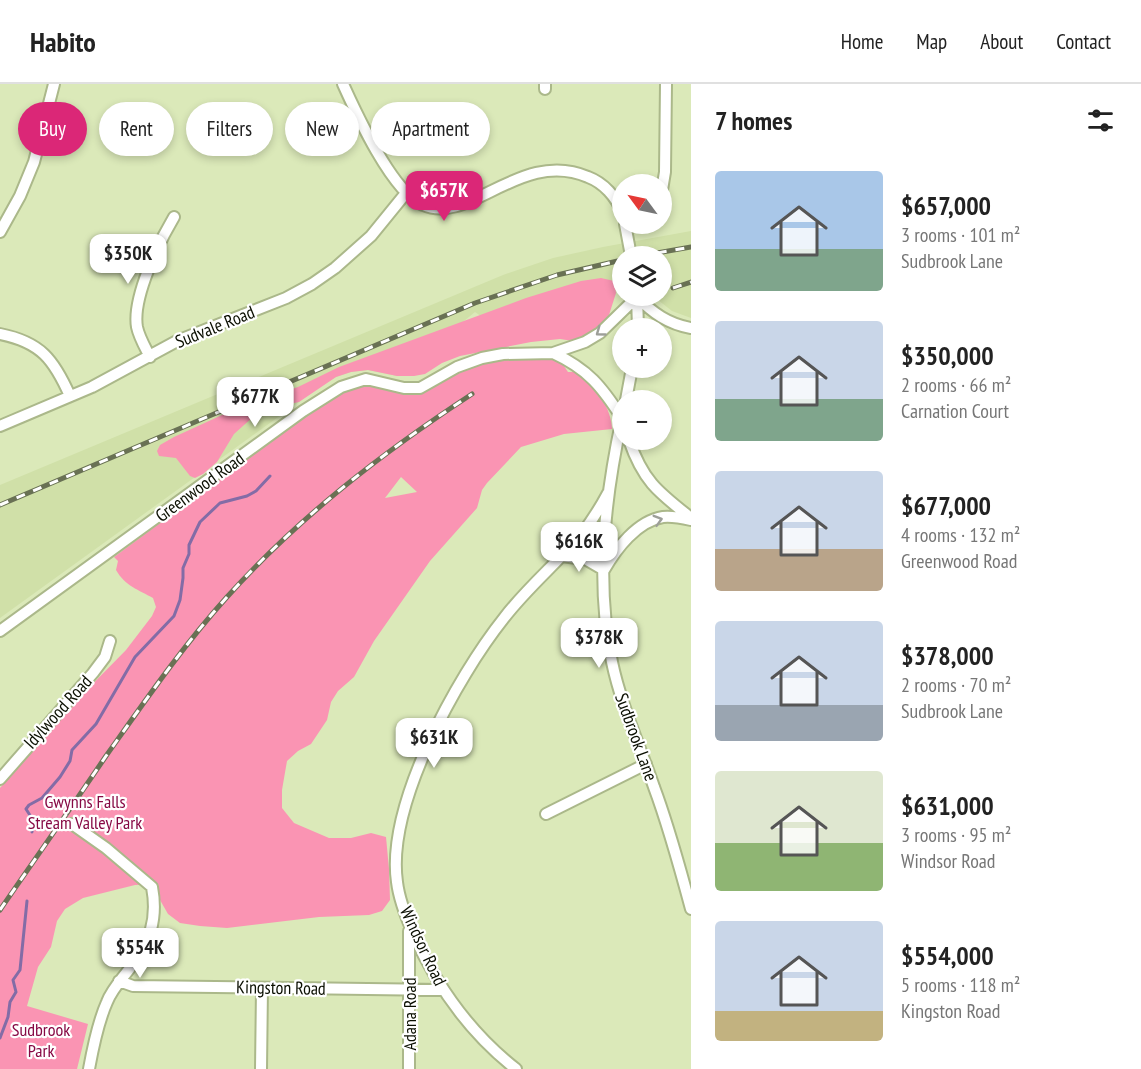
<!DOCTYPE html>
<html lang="en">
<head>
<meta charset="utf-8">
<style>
  body { margin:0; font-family:"PT Sans Narrow",sans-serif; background:#f6f6f6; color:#222; height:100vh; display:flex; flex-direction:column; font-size:22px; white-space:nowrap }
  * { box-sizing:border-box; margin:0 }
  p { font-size:20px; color:#767676 }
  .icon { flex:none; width:33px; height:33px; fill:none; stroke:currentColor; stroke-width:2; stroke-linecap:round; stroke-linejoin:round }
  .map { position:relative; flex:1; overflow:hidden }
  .sheet { display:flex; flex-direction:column; background:#fff; width:450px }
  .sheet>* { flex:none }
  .hud { position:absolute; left:18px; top:18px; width:570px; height:54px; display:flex; gap:12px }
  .needle { width:39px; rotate:303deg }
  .controls { position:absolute; left:612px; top:90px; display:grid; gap:12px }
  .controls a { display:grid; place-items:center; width:60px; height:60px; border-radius:50%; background:#fff; box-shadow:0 3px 9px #0003; font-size:30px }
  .price { position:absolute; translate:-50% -51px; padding:0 14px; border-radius:12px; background:#fff; color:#222; font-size:20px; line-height:39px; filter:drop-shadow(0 2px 3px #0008) }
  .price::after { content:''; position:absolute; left:50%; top:36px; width:18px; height:14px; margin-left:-9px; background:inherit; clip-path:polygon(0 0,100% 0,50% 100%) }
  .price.selected { background:#db2777; color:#fff }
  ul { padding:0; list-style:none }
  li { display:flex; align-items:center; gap:18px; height:150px; padding:0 24px }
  li span { display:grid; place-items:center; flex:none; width:168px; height:120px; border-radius:6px; color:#555 }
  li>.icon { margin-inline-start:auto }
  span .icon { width:72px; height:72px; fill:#fffc; stroke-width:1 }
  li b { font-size:26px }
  h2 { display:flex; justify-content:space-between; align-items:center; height:72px; padding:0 24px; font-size:26px }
  .pill { padding:0 21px; border-radius:27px; background:#fff; box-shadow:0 3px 9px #0003; font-size:21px; line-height:54px }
  .pill.selected { background:#db2777; color:#fff }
  header { display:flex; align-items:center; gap:36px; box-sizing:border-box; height:84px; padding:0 30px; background:#fff; border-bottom:2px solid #e0e0e0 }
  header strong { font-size:28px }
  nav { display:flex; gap:33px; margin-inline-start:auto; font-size:21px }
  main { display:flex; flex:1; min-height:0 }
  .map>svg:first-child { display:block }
</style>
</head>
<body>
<header>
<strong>Habito</strong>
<nav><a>Home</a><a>Map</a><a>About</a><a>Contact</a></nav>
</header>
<main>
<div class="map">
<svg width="691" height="985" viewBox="0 0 691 985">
  <rect width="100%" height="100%" fill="#dbe9b9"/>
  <path fill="#d0e0a8" d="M691 147V234L672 227 653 212H662V172H622V197L608 200 488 237 475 228 397 292 368 286 351 288 336 293 321 302 0 534V401L503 191 553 174 603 163Z"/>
  <path fill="#fa94b3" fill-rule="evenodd" d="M601 194 614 197 616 209 609 231 593 249 573 257 560 255 531 258 460 272 442 279 425 290 414 292H397L368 286 351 288 336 293 299 318 265 325 253 333 234 350 217 378 203 390 195 394 190 392 176 374 159 372 157 367 160 361 174 353 244 321 298 303 339 283 526 214 581 197Z
    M526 274 560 276 568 288C571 288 575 287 578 289 595 296 612 327 612 345L564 350 521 363 487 399 482 406 477 424 430 477 374 557 354 593 338 607 331 618 327 636 311 660 298 667 287 677 282 706V724L294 739 329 754H351L371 749 386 753 389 785 390 816 382 827 369 831 319 833 227 844 200 842 180 839 168 830 160 816 158 800 135 801 83 814 65 825 57 837 51 863 38 883 27 922 88 940 77 985H0V704L69 624 126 566 152 532 156 523 153 514C139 506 125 502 116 486L118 477 114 473 306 331 344 307 367 301 412 310 422 309 460 287 482 278ZM401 393 417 408 385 414Z"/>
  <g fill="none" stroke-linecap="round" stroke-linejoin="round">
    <path stroke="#836ca6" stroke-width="3" d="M32 748 33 736 26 725 29 721 42 714 60 693 70 677 72 666 96 640 135 573 174 532 180 516 183 494V484L189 470V461L200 438 220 419 247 412 256 407 270 392
      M0 954 8 933 10 918 16 908 13 896 20 886 27 817"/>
    <defs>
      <path id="minor" d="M343 0C357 31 392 108 423 121 469 142 521 64 588 93 604 99 616 113 622 128
        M545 5V0
        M662 106 665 88 666 0
        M625 140 631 172
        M0 148 20 112 34 78 54 0
        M637 212 638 244
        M637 213C653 229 668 240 691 244
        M0 250C41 258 54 276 70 312
        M553 269C588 285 602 303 622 334
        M150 273C145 263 139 253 137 243 132 214 159 158 174 133
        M626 316 632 284
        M622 334C605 413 595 497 612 578 621 621 640 662 654 703 669 743 680 784 691 825
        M0 342 92 303 177 257 286 214 312 200 335 184 371 152 406 109
        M629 356C643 397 658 408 691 434
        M561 472 585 475 604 486C616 465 637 437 663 433 672 432 682 434 691 436
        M0 547 303 327 341 303 366 295 404 304H420L457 283 482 274 503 270 553 269 585 258 600 249 637 213
        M0 695 93 589 105 573 110 557
        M546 730 646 680
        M72 740 106 764 152 803C158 835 150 859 130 884 122 895 112 905 107 918 98 938 93 963 89 985
        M119 897 133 902 443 906
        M261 985 262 904
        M409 985V847
        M516 985C470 949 437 903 413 849 406 833 399 815 397 798 386 721 457 593 504 534 527 504 556 480 581 451 591 438 600 424 608 409"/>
    </defs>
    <use href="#minor" stroke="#abb88a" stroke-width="14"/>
    <use href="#minor" stroke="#fff" stroke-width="10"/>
    <defs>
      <path id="rail" d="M640 172 691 163
        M673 204 691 198
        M0 421 475 219 557 191 622 176
        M0 826C35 775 71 724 106 672 145 617 182 563 227 513 299 433 382 369 472 310"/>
    </defs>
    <use href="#rail" stroke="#697154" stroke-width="5"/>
    <use href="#rail" stroke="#fff" stroke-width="3" stroke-dasharray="9" stroke-linecap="butt"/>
  </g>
  <defs><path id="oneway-chevron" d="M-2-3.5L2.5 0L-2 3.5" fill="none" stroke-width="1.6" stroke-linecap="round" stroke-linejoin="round" transform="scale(1.5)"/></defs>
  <g stroke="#9d9f99">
    <use href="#oneway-chevron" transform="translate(600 248) rotate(144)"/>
    <use href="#oneway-chevron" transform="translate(658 436) rotate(-16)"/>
  </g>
  <g text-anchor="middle" stroke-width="4.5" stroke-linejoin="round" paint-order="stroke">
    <g font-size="18" fill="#0a0e01" stroke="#fff">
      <text transform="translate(215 243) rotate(-22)" y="6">Sudvale Road</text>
      <text transform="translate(200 403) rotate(-36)" y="6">Greenwood Road</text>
      <text transform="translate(58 628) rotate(-48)" y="6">Idylwood Road</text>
      <text transform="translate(636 653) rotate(70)" y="6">Sudbrook Lane</text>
      <text transform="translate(423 862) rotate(65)" y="6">Windsor Road</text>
      <text transform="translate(281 904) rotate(1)" y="6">Kingston Road</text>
      <text transform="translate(410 930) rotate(-90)" y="6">Adana Road</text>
    </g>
    <g font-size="18" fill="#860944" stroke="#fff">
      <text x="85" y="724">Gwynns Falls<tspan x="85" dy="21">Stream Valley Park</tspan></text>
      <text x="41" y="952">Sudbrook<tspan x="41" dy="21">Park</tspan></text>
    </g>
  </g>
</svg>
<div class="controls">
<a><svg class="needle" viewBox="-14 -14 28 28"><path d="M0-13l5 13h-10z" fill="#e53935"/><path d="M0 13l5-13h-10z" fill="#767676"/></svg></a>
<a><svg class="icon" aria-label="layers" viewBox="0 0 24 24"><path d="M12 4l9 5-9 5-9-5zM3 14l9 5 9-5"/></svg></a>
<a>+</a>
<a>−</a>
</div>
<b class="price selected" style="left:444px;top:138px">$657K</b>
<b class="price" style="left:128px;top:201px">$350K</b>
<b class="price" style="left:255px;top:344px">$677K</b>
<b class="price" style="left:579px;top:489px">$616K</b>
<b class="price" style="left:599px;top:585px">$378K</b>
<b class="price" style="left:434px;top:685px">$631K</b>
<b class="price" style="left:140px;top:895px">$554K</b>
<div class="hud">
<a class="pill selected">Buy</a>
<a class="pill">Rent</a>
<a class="pill">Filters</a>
<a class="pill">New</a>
<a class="pill">Apartment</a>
</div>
</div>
<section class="sheet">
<h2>7 homes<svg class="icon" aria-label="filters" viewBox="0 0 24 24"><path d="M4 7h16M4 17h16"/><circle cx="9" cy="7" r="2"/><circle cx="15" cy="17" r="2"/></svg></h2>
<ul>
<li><span style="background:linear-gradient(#a9c7e8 65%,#7fa58c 0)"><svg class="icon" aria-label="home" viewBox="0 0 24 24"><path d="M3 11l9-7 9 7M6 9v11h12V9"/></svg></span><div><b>$657,000</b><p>3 rooms · 101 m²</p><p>Sudbrook Lane</p></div></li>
<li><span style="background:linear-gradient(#c9d6e8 65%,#7fa58c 0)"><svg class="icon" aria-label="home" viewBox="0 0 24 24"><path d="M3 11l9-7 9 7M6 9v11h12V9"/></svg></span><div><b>$350,000</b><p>2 rooms · 66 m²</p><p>Carnation Court</p></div></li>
<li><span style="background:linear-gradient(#c9d6e8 65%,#b9a48a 0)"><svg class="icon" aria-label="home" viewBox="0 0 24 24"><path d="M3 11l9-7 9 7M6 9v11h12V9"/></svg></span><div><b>$677,000</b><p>4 rooms · 132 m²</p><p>Greenwood Road</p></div></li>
<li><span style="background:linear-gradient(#c9d6e8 70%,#9aa5b1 0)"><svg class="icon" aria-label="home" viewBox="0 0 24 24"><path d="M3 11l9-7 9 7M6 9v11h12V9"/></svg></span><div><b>$378,000</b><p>2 rooms · 70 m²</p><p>Sudbrook Lane</p></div></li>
<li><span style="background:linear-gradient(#dfe7d0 60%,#8fb573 0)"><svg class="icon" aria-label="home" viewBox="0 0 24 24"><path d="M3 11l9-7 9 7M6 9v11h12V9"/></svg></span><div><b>$631,000</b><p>3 rooms · 95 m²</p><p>Windsor Road</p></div></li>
<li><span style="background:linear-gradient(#c9d6e8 75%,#c2b280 0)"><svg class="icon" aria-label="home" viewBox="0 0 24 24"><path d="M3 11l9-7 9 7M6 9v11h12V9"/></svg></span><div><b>$554,000</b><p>5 rooms · 118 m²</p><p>Kingston Road</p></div></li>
</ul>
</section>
</main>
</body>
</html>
